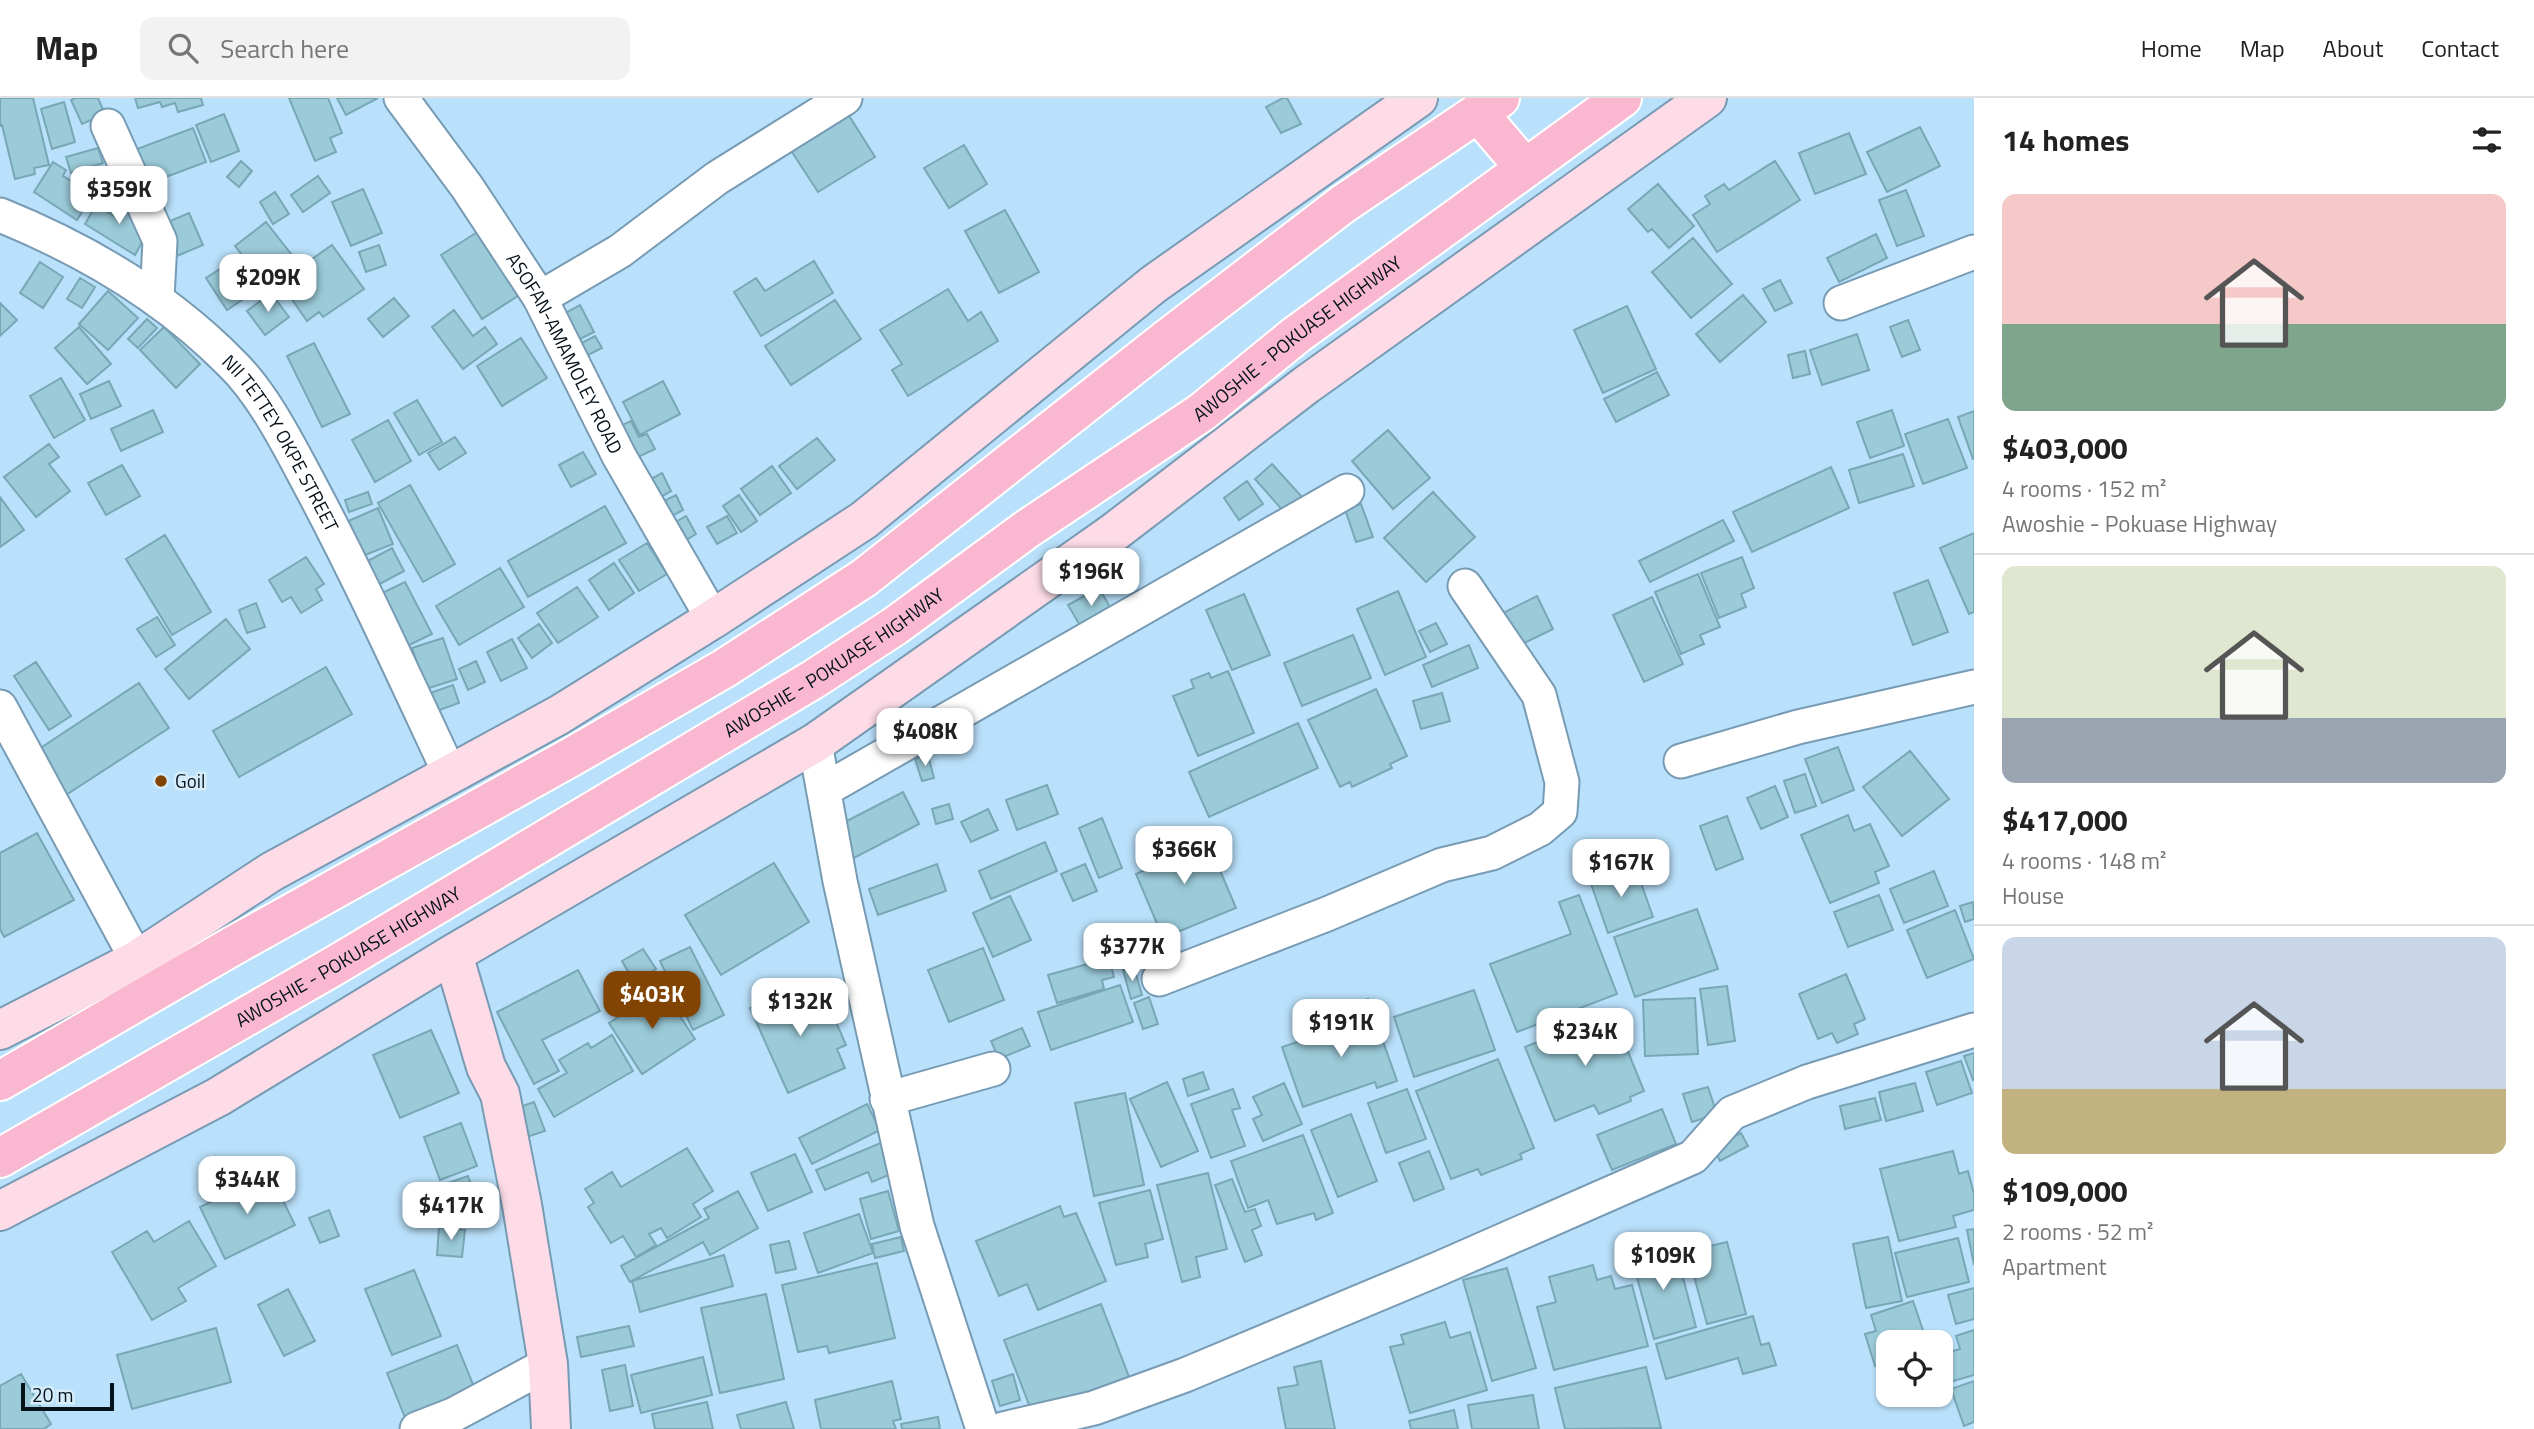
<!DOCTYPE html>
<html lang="en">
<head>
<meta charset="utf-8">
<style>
  body { margin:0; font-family:"Titillium Web",sans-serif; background:#f2f2f2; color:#222; height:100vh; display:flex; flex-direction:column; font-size:26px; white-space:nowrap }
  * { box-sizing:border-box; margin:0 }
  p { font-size:23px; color:#767676 }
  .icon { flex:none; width:38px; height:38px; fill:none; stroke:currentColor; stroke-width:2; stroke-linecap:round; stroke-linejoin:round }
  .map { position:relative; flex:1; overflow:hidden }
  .details { display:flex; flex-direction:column; background:#fff; width:560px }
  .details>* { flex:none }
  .buttons { position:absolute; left:1876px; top:1232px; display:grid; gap:14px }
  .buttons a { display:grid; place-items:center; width:77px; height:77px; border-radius:14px; background:#fff; box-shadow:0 2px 5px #0004; font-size:35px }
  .scale { position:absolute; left:21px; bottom:18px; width:93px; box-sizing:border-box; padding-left:7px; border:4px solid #05121b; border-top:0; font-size:19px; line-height:24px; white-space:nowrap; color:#05121b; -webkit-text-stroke:5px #d5ecfb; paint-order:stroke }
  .price { position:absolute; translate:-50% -60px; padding:0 16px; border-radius:14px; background:#fff; color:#222; font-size:23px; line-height:46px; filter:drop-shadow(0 2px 4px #0008) }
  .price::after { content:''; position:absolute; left:50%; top:42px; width:21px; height:16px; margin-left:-10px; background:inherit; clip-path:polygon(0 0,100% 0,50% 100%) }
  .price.on { background:#824402; color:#fff }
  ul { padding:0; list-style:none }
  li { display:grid; align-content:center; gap:14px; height:371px; padding:0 28px }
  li+li { border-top:2px solid #e0e0e0 }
  li span { display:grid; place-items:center; height:217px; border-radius:14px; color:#555 }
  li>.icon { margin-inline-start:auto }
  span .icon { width:126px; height:126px; fill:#fffc; stroke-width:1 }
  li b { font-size:30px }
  h2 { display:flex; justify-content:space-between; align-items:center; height:84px; padding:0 28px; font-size:30px }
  header { display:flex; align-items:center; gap:42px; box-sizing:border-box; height:98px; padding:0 35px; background:#fff; border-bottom:2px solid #e0e0e0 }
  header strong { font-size:33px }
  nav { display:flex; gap:38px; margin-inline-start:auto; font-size:24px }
  .search { width:490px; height:63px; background:#f2f2f2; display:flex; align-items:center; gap:18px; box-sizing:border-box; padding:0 24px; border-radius:14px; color:#767676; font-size:26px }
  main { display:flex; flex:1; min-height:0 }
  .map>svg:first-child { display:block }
</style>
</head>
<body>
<header>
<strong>Map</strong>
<div class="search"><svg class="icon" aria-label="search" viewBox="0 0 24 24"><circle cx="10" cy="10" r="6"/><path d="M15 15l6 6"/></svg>Search here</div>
<nav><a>Home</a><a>Map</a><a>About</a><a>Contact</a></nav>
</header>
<main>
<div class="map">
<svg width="1974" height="1331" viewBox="0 0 1974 1331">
  <rect width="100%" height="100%" fill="#bae1fb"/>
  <path fill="#9bcbd9" stroke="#78a7b5" stroke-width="2" d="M0 0H33L49 67 34 70 35 76 15 81 2 27 0 28Z
    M75 0H98L105 16 82 26 71 2Z
    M135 0H201L203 7 178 14 175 5 162 9 160 4 138 10Z
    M289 0H328L342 35 330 40 336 54 315 63Z
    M337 0H378L346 17Z
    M1283 0H1287L1301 26 1281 35 1266 9Z
    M64 4 75 44 52 51 41 11Z
    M224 16 239 53 211 64 196 27Z
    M848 16 875 59 818 94 790 51Z
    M1920 29 1940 68 1887 94 1867 54Z
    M193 30 206 64 150 85 137 51Z
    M1849 35 1866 76 1815 96 1799 55Z
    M964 47 987 86 949 110 924 70Z
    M98 50 103 65 71 75 66 59Z
    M241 63 252 73 239 89 227 79Z
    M1775 63 1800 102 1717 154 1693 117 1710 106 1705 98 1724 86 1729 92Z
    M53 64 66 72 63 78 78 87 85 76 100 86 77 122 34 94Z
    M318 78 330 95 303 114 291 97Z
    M1658 86 1694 128 1669 150 1652 131 1648 134 1628 111Z
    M363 91 382 135 351 148 332 104Z
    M1906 92 1924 138 1897 148 1879 102Z
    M275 94 289 116 273 126 260 104Z
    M124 103 145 116 136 131 146 137 135 157 85 126 96 107 114 118Z
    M1005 112 1039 174 999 195 965 133Z
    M189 115 203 147 177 158 163 126Z
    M266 124 299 166 268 190 235 148Z
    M479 133 521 196 482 221 441 157Z
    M1876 136 1887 160 1839 184 1827 160Z
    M1693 140 1732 186 1691 220 1652 174Z
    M332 147 364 191 323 219 319 214 307 223 286 193 299 184 292 175Z
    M379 147 386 167 366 174 359 154Z
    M237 160 257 192 227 212 206 180Z
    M814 163 833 195 761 238 734 194 756 180 765 193Z
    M40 164 63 179 43 210 20 195Z
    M80 180 95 189 82 210 67 201Z
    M1780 182 1792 205 1775 213 1763 191Z
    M948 191 968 223 981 214 998 243 908 298 892 272 902 266 880 232Z
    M108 193 138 220 108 252 79 226Z
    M271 195 289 219 265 237 247 213Z
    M1743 197 1766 224 1720 264 1696 236Z
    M394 200 409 218 383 239 368 221Z
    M835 202 861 241 791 287 765 248Z
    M0 205 17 222 0 238Z
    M580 207 594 234 572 245 558 219Z
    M1627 208 1656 271 1603 295 1574 232Z
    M454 212 473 238 485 229 497 246 463 271 432 229Z
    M147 221 157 230 138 250 128 241Z
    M1908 222 1920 252 1902 259 1890 229Z
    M79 229 111 266 87 286 55 250Z
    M164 229 200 266 176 290 140 252Z
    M1857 236 1869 272 1822 287 1810 252Z
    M595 238 602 250 582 260 576 248Z
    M521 240 547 280 502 308 477 268Z
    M314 245 350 316 322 329 287 258Z
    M1805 253 1810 276 1793 280 1788 257Z
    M1657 274 1669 297 1616 324 1604 301Z
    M61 280 85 322 54 340 30 298Z
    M109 283 121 308 91 321 80 296Z
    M663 283 680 316 640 337 623 304Z
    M417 302 442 344 419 357 394 315Z
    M153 312 163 334 121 353 111 331Z
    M1892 312 1904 348 1870 360 1857 324Z
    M1974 313V361H1973L1958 319Z
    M1948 321 1967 370 1923 386 1905 336Z
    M388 322 411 363 375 384 352 342Z
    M631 323 639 339 647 336 655 351 636 360 620 328Z
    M1388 332 1430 380 1393 411 1352 363Z
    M455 339 466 355 439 372 428 355Z
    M817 340 835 362 797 391 779 368Z
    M49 346 59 359 49 366 70 393 36 419 4 379Z
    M583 354 596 376 571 389 559 367Z
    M1903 356 1914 388 1859 405 1849 372Z
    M1272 366 1302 399 1285 415 1255 381Z
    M122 367 140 398 106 417 88 385Z
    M772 368 791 395 760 417 741 391Z
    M1831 369 1849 410 1752 454 1733 414Z
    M662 375 671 393 659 400 649 382Z
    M1247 383 1263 406 1239 422 1224 400Z
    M410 387 455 466 423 484 378 405Z
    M368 394 372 406 349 414 345 402Z
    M1433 394 1475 439 1426 484 1384 440Z
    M676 397 683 412 668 420 660 405Z
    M739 397 757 423 741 434 723 408Z
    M0 399 24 432 0 449Z
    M1361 406 1373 439 1356 444 1345 411Z
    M605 408 626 445 528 499 508 463Z
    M378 410 393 446 360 459 346 424Z
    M686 418 696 436 683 444 672 426Z
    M727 418 737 435 717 446 707 429Z
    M1723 422 1734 443 1650 484 1639 463Z
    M1974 435V514L1969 516 1940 450Z
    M165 437 211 514 172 537 126 461Z
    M647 445 667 476 639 493 619 462Z
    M392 450 404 473 378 487 366 464Z
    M306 459 324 486 316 491 322 502 301 515 291 499 282 504 269 482Z
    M1742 459 1754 490 1741 496 1746 509 1719 520 1701 475Z
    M614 465 634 495 609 512 589 482Z
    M500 470 524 509 459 547 436 508Z
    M1698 476 1720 529 1700 537 1704 546 1681 556 1655 494Z
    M1928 482 1948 534 1913 547 1894 495Z
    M405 484 432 536 403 550 376 498Z
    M577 489 598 519 558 545 537 515Z
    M1099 490 1113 514 1082 531 1068 507Z
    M1398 493 1426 559 1385 577 1357 511Z
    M1244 496 1270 557 1232 572 1206 512Z
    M1537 498 1553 531 1514 550 1499 517Z
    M1652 499 1683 566 1644 584 1613 517Z
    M256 505 265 529 247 535 239 512Z
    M157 519 175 547 156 559 137 531Z
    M226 521 250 551 189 601 165 571Z
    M1436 525 1447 546 1430 554 1419 533Z
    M539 526 552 545 532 560 518 540Z
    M1353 537 1371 580 1302 608 1284 565Z
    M443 540 457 581 426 591 412 550Z
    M512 541 527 570 501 583 487 554Z
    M1469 547 1478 570 1432 589 1423 567Z
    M476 563 485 584 468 592 459 571Z
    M36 564 71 618 49 632 14 578Z
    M326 569 352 616 239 679 213 633Z
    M1228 573 1254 635 1198 658 1173 598 1194 590 1191 582 1209 575 1211 580Z
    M139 585 169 630 66 697 36 653Z
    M453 587 459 605 437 613 430 595Z
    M1376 591 1407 658 1390 666 1392 670 1352 689 1350 684 1340 689 1308 622Z
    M1442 595 1450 623 1421 631 1413 603Z
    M1298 625 1318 670 1209 719 1189 674Z
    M1838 649 1854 692 1822 705 1805 661Z
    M1910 653 1949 701 1902 738 1863 689Z
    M928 657 934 680 922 683 915 661Z
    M1805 676 1816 708 1795 715 1784 683Z
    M1047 687 1058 716 1017 732 1006 702Z
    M1775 688 1788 719 1761 731 1747 700Z
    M903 694 919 726 854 760 837 728Z
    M949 706 953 721 936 726 932 711Z
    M988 711 998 732 971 744 961 724Z
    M1848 717 1854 733 1870 726 1889 768 1875 774 1879 785 1830 805 1801 737Z
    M1727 718 1743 761 1716 772 1700 728Z
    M1102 720 1122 770 1099 780 1079 730Z
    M37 735 74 802 4 839 0 831V755Z
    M1205 737 1236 810 1163 840 1136 776 1151 769 1145 754 1175 741 1178 748Z
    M1045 744 1057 773 991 801 979 773Z
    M774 765 809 824 721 877 685 817Z
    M937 766 946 793 878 817 869 791Z
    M1085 766 1097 793 1073 803 1061 776Z
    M1635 768 1653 819 1608 835 1590 783Z
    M1934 773 1948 808 1904 825 1890 791Z
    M1579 797 1617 896 1517 934 1490 866 1571 836 1559 804Z
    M1879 797 1893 832 1848 849 1834 814Z
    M1010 798 1031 842 993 859 973 815Z
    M1973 804 1974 821 1965 824 1960 808Z
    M1697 811 1718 871 1635 899 1614 839Z
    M1955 812 1974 861 1927 880 1907 832Z
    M690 849 724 917 693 932 660 863Z
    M983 850 1004 902 949 924 928 872Z
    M643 851 656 871 634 884 622 863Z
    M1109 860 1114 879 1102 882 1104 891 1057 905 1048 877Z
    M1134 869 1142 897 1131 901 1123 872Z
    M578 872 600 913 542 942 559 973 534 986 497 914Z
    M1846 876 1865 921 1854 926 1858 936 1837 945 1832 935 1818 941 1799 896Z
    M805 886 817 913 829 908 846 947 837 951 845 970 788 995 750 910Z
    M1120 887 1133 924 1051 952 1038 914Z
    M1727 888 1735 943 1708 947 1700 891Z
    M662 891 695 941 642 976 609 925Z
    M1474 892 1495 952 1414 979 1394 919Z
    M1149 899 1158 926 1143 931 1134 905Z
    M1695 900 1698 956 1645 958 1643 902Z
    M1368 901 1397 983 1377 990 1375 984 1303 1009 1282 949 1356 924 1351 907Z
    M1612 914 1644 993 1630 999 1631 1003 1599 1016 1594 1007 1555 1023 1525 949Z
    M1022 930 1030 948 999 961 991 943Z
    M431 932 459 995 400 1020 373 957Z
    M612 937 633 973 554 1019 538 991 567 975 559 962 588 945 591 950Z
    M1974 955V981L1973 982 1964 958Z
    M1498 961 1534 1050 1520 1056 1522 1061 1481 1077 1478 1071 1451 1081 1416 993Z
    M1961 963 1972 995 1937 1007 1926 974Z
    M1203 974 1209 991 1188 998 1183 981Z
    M1167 984 1198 1053 1161 1069 1130 1001Z
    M1284 985 1302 1026 1263 1043 1253 1021 1262 1017 1253 999Z
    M1915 985 1923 1013 1886 1023 1879 994Z
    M1708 989 1717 1016 1692 1024 1683 996Z
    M1233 991 1240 1010 1232 1012 1245 1048 1211 1060 1191 1006Z
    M1407 991 1426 1041 1386 1055 1368 1005Z
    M1125 995 1144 1087 1094 1098 1075 1005Z
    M1875 1000 1881 1022 1845 1031 1840 1008Z
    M534 1004 545 1033 524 1040 514 1011Z
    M867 1006 880 1032 812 1066 799 1040Z
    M1662 1011 1676 1046 1612 1072 1597 1037Z
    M1351 1016 1377 1083 1338 1099 1311 1032Z
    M461 1025 477 1068 440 1082 424 1039Z
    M1741 1035 1748 1048 1720 1063 1713 1049Z
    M1303 1037 1333 1115 1316 1122 1314 1115 1277 1126 1268 1102 1248 1110 1231 1063Z
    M883 1044 896 1074 872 1084 868 1074 825 1092 816 1072Z
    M687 1050 713 1093 693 1106 701 1119 667 1140 661 1130 649 1136 656 1147 636 1159 623 1138 611 1145 588 1109 594 1105 585 1091 612 1074 621 1089Z
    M1429 1053 1444 1091 1414 1103 1399 1065Z
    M1953 1053 1959 1076 1968 1073 1974 1096V1112L1953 1118 1956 1129 1899 1143 1880 1071Z
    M795 1056 812 1094 768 1113 751 1075Z
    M1208 1075 1227 1151 1196 1159 1200 1179 1182 1184 1157 1087Z
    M270 1076 295 1127 225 1161 200 1109Z
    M468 1078 474 1095 449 1105 442 1087Z
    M1232 1081 1245 1114 1255 1111 1261 1128 1252 1132 1262 1157 1245 1164 1215 1087Z
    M1150 1092 1163 1141 1145 1146 1148 1159 1116 1167 1099 1105Z
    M738 1093 758 1130 710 1157 703 1144 630 1184 621 1168 709 1120 704 1111Z
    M888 1093 899 1133 871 1141 860 1101Z
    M1060 1108 1064 1119 1076 1115 1106 1183 1038 1212 1027 1186 999 1198 976 1143Z
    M329 1112 339 1138 320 1145 309 1120Z
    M859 1116 873 1155 818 1175 804 1135Z
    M189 1123 216 1168 178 1190 186 1203 152 1222 112 1154 147 1133 154 1144Z
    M439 1129 465 1132 462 1159 437 1157Z
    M1974 1131V1167L1967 1132Z
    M1703 1136 1706 1149 1727 1144 1746 1216 1707 1226 1684 1141Z
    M901 1139 904 1153 875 1160 872 1146Z
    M1888 1139 1902 1203 1866 1210 1853 1146Z
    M1958 1140 1969 1184 1907 1199 1895 1155Z
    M789 1143 796 1171 776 1175 770 1147Z
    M1651 1149 1654 1159 1676 1153 1696 1229 1654 1241 1630 1154Z
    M724 1157 733 1188 640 1214 632 1183Z
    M877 1165 895 1240 829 1255 827 1248 798 1254 782 1187Z
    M1593 1167 1597 1182 1611 1178 1615 1191 1632 1187 1648 1248 1554 1272 1537 1209 1556 1204 1549 1179Z
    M1507 1170 1536 1270 1492 1283 1463 1182Z
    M414 1172 441 1238 392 1257 365 1191Z
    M1974 1190V1221L1956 1226 1948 1197Z
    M288 1191 315 1243 284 1258 258 1207Z
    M766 1196 784 1281 720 1295 701 1210Z
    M1913 1203 1927 1244H1888V1264L1875 1268 1865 1236 1876 1233 1871 1217Z
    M1101 1206 1131 1284 1033 1317 1004 1242Z
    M1753 1218 1761 1247 1769 1245 1776 1267 1743 1276 1738 1260 1666 1281 1656 1246Z
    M1445 1224 1450 1240 1470 1234 1487 1292 1410 1315 1390 1249 1404 1246 1401 1237Z
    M629 1228 634 1248 581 1259 577 1239Z
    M216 1230 231 1284 132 1311 117 1257Z
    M1974 1232V1277L1950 1284 1942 1256 1960 1251 1956 1238Z
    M457 1247 476 1294 406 1322 387 1275Z
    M703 1259 712 1297 641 1315 631 1277Z
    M1321 1263 1335 1331H1286L1278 1290 1298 1287 1294 1269Z
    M625 1267 633 1308 610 1313 602 1272Z
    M1646 1269 1661 1330 1565 1331 1555 1290Z
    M21 1276 51 1326 44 1331H0V1288Z
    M1013 1276 1020 1302 1000 1308 992 1283Z
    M892 1283 901 1321 893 1323 896 1331H821L815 1302Z
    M1974 1283V1324L1964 1328 1951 1291Z
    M1533 1297 1539 1331H1472L1468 1307Z
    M707 1304 713 1331H655L652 1316Z
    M786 1304 794 1331H741L737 1317Z
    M1454 1312 1458 1331H1411L1409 1323Z
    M938 1319 940 1331H902L901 1326Z"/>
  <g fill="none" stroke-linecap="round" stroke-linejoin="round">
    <defs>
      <g id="street">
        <path id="s1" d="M401 0 467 89 540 200 619 358 713 521"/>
        <path d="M108 28 160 143 157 201"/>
        <path id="s2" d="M0 117C84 151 167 200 231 265 264 297 289 348 311 389 361 483 405 580 450 676"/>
        <path d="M540 200 620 153 717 80 845 0"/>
        <path d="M1841 205 1974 154"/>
        <path d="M0 609 137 862"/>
        <path d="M815 645 840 783 917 1128 983 1331"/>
        <path d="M1681 663 1798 629 1974 589"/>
        <path d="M824 692 1347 393"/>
        <path d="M1159 881 1327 816 1442 767 1492 755 1540 731 1560 714 1562 684 1539 597 1465 488"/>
        <path d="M887 1001 993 971"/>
        <path d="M417 1331 453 1317 548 1266"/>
        <path d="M1003 1331 1094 1310 1185 1277 1438 1171 1693 1059 1732 1015 1807 984 1974 932"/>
      </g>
      <path id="secondary" d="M453 856 486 969 500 996 522 1107 548 1266 551 1331
        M0 932 137 862 271 774 559 617 713 521 864 422 1154 186 1418 0
        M0 1113 218 999 453 856 815 645 1113 435 1306 287 1707 0"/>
      <g id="primary">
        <path d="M1478 15 1525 70"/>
        <path d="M0 983 231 849 573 658 725 570 864 480 1167 241 1343 106 1500 0"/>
        <path id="s3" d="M0 1060 334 868 814 581 895 528 1027 431 1202 314 1296 237 1622 0"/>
      </g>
    </defs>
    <use href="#street" stroke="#779bb4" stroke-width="37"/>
    <use href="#secondary" stroke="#779bb4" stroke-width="42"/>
    <use href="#primary" stroke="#fff" stroke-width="42"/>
    <use href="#street" stroke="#fff" stroke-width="33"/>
    <use href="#secondary" stroke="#fddce8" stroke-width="38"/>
    <use href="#primary" stroke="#fab8d0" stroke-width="38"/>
  </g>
  <circle fill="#824402" stroke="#d5ecfb" stroke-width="2.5" cx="161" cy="683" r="7"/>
  <g text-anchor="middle" stroke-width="5" stroke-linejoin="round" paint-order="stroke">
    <g font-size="19" fill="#05121b" stroke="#d5ecfb">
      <text dy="7" stroke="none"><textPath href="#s3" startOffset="1536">AWOSHIE - POKUASE HIGHWAY</textPath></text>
      <text dy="7" stroke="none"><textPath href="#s1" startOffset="304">ASOFAN-AMAMOLEY ROAD</textPath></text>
      <text dy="7" stroke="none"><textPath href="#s2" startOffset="371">NII TETTEY OKPE STREET</textPath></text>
      <text dy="7" stroke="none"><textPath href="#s3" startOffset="970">AWOSHIE - POKUASE HIGHWAY</textPath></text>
      <text dy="7" stroke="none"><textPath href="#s3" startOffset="402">AWOSHIE - POKUASE HIGHWAY</textPath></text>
    </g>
    <g font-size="19" fill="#05121b" stroke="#d5ecfb" text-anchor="start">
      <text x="175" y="690">Goil</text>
    </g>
  </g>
</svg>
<div class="buttons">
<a><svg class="icon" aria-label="locate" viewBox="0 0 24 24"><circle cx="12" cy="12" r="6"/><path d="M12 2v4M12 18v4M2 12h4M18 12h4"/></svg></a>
</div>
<div class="scale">20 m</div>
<b class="price" style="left:119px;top:128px">$359K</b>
<b class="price" style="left:268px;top:216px">$209K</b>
<b class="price" style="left:1091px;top:510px">$196K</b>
<b class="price" style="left:925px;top:670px">$408K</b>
<b class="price" style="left:1184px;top:788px">$366K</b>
<b class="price" style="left:1621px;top:801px">$167K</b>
<b class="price" style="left:1132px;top:885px">$377K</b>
<b class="price on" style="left:652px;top:933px">$403K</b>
<b class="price" style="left:800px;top:940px">$132K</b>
<b class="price" style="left:1341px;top:961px">$191K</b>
<b class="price" style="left:1585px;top:970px">$234K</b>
<b class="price" style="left:247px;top:1118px">$344K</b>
<b class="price" style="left:451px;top:1144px">$417K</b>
<b class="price" style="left:1663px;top:1194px">$109K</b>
</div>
<section class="details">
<h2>14 homes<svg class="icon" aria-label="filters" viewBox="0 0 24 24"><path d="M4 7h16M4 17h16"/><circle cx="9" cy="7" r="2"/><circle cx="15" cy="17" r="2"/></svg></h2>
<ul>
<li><span style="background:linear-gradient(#f6c9c9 60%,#7fa58c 0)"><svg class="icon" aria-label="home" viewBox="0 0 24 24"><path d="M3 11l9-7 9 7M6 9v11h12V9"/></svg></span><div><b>$403,000</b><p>4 rooms · 152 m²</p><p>Awoshie - Pokuase Highway</p></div></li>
<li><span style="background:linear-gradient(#dfe7d0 70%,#9aa5b1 0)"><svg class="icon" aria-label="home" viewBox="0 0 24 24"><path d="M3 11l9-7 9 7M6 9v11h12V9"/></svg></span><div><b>$417,000</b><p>4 rooms · 148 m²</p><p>House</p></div></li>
<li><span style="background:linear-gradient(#c9d6e8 70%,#c2b280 0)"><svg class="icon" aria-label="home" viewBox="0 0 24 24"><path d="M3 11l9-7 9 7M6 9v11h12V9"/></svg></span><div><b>$109,000</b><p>2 rooms · 52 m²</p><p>Apartment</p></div></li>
</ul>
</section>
</main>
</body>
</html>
